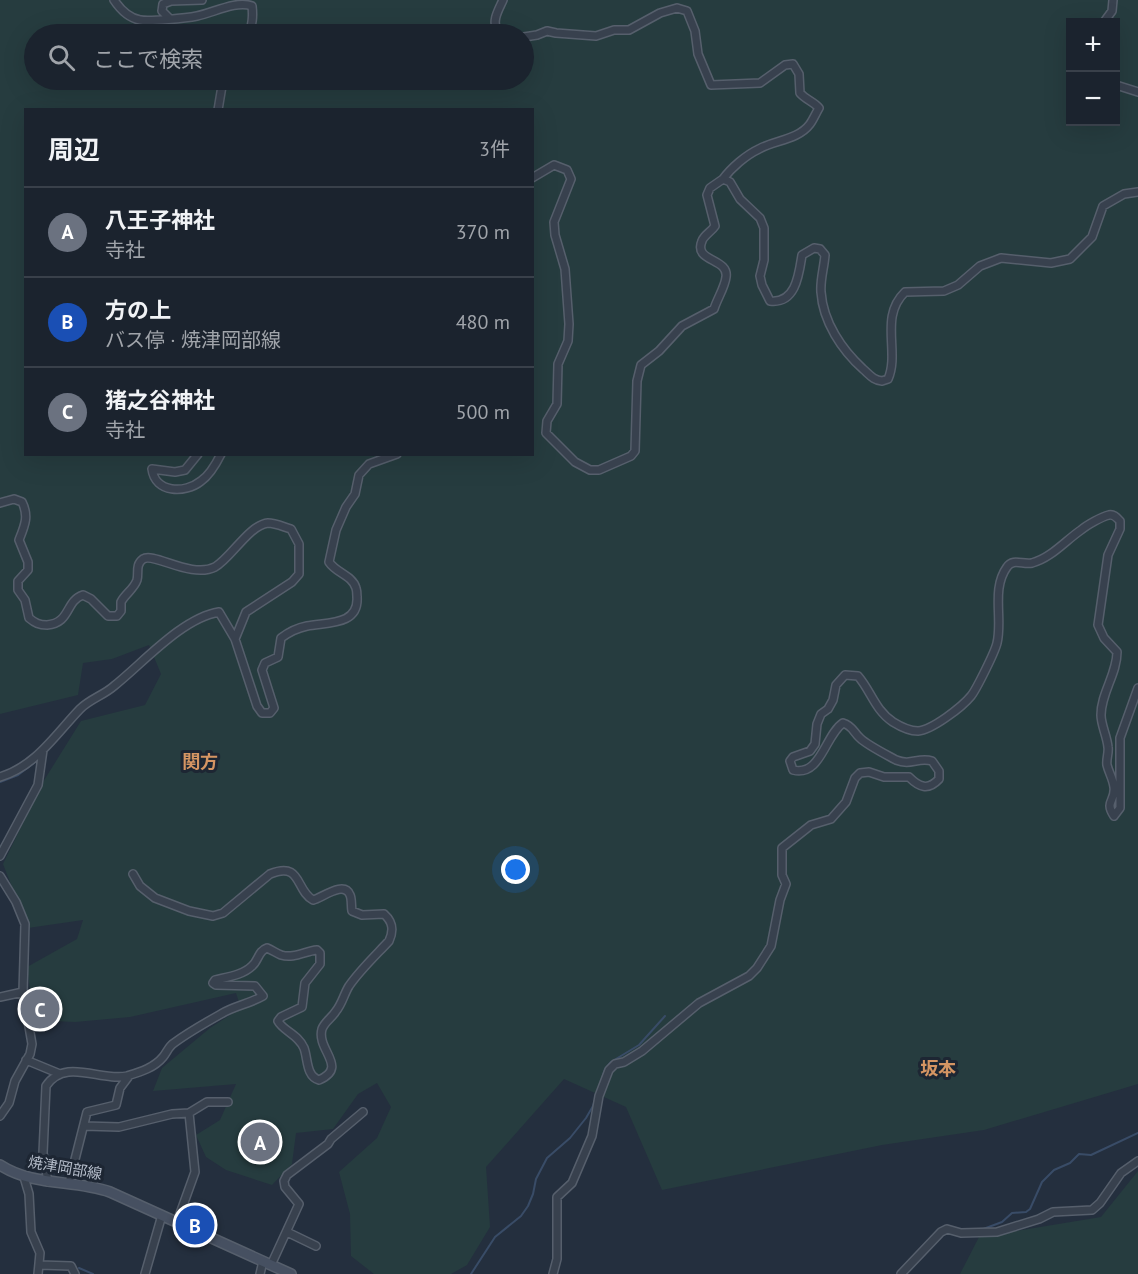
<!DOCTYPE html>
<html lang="ja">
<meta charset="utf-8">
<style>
body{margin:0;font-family:"PT Sans","Noto Sans JP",sans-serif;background:#242b36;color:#f1f3f6}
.controls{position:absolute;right:18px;top:18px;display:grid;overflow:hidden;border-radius:0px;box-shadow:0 6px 24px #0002}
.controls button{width:54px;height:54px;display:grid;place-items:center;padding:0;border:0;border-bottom:2px solid #39404a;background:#1b232e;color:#f1f3f6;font:30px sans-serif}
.you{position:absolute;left:516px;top:870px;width:21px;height:21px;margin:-15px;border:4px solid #fff;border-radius:50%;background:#1a73e8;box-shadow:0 0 0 9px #1a73e833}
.badge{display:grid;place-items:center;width:39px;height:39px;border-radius:50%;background:#8ab4f8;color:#fff;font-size:20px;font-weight:700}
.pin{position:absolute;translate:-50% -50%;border:3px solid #fff;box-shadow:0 2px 6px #0006}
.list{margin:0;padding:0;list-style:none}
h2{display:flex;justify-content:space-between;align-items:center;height:78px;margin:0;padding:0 24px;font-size:26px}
h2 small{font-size:20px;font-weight:400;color:#a0a4aa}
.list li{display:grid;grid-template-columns:39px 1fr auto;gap:18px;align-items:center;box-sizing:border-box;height:90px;padding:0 24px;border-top:2px solid #39404a}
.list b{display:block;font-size:22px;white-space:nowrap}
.list p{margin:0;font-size:20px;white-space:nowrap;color:#a0a4aa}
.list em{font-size:20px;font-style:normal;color:#a0a4aa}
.icon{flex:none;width:33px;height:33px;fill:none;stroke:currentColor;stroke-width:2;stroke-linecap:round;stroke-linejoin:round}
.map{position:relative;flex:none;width:1138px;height:1274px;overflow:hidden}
.search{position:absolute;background:#1b232e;box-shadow:0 6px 24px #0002;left:24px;top:24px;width:510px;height:66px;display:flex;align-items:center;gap:15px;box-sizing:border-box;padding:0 21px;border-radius:33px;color:#a0a4aa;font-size:22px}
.panel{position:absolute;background:#1b232e;box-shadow:0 6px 24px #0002;left:24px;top:108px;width:510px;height:348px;border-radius:0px}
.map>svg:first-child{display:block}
.green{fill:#263c3f;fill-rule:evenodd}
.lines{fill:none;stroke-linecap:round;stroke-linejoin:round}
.stream{stroke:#394c67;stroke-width:2}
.street-casing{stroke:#565f6c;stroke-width:10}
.secondary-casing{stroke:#565f6c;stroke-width:12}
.street{stroke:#38414e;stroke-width:7}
.secondary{stroke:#465061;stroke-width:9}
.labels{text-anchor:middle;stroke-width:6;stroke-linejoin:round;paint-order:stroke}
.street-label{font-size:15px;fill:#b4bcc9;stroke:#1d2633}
.quarter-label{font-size:18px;font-weight:bold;fill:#d59563;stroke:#1d2633}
</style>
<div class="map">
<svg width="1138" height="1274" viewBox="0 0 1138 1274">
<rect width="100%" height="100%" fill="#242f3e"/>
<path class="green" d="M0,0h1138v1084l-154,46 -102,15 -220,45 -36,-83 -62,-28 -78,88 4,60 -23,38 -16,9h-77l-23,-18 -1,-42 -11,-42 38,-34 14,-31 -14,-24 -19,11 -25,35 -37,4 -4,31 -20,21 -46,-15 -20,-13 -10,-22 24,-15 16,-36 -83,7 9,-23 48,-40 31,-20 -5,-15 -106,24 -55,5 -41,-2 -7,-53 50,-28 6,-19 -55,8 -25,-64 40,-82 38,-61 64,-16 16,-31 -12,-29 -37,14 -29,4 -5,32 -78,19zM1070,22h46v100h-46zM34,34h490v46h-490zM26,110h506v344h-506z
M1138,1171v103h-178l19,-37 122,-20z"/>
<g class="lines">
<path class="stream" d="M0,782l18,-7 16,-12
M978,1231l24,-9 10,-9 14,-1 4,-3 12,-27 12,-12 16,-7 9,-9 12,1 47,-22
M79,1268l14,6
M908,1271l33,-35
M471,1274l24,-37 26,-21 7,-10 5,-12 3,-15 11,-21 23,-20 16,-20 7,-12 12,-37 6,-7 28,-17 26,-29"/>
<g class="street-casing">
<path id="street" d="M114,0c6,9 15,18 26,20 9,2 47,-2 57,-4 16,-3 39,-16 55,-10 1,8 1,22 -5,28
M503,0c-5,11 -11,20 -6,31l13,3
M169,18l-7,-7 1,-7 8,-3 31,-1
M1104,22l8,-11 1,-11
M524,37l13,-2 10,-4 9,2 40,3 18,-6h15l31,-17 17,-5 10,3 8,20 3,23 13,31 49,-2 25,-18 8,-1 6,10 1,19c6,7 13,8 19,15 -3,5 -6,12 -9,16 -12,16 -35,16 -51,25 -13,6 -28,19 -36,30
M1116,85l22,7
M218,110l5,-30
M532,178l22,-13 13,5 4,9 -17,43 1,13 10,34 4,55 -1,17 -10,23 -1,40 -10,17 -1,12 29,29 15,8h9l32,-14 4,-5 2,-70 4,-16 18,-14 23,-25 32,-17c3,-10 11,-22 12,-32 3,-19 -33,-15 -24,-36 2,-6 9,-9 13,-15l-8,-31 3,-7 13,-9 7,3 10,17 20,19 4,10v32l-4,16 2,9 8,16c26,3 29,-27 32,-46l12,-7 6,1 5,6c-1,13 -5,25 -4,37 2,30 21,58 42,77 7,6 10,11 19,12l6,-2c12,-27 -9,-62 17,-87l39,-1 14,-6 22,-19 21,-8 50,5 19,-4 22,-22 11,-31 21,-12 14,-2
M198,454l-13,16 -10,2 -23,-3c3,24 33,25 49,12 9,-6 15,-17 20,-27
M0,503l14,-4 8,3c7,14 3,23 -3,38l9,22v8l-10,11v9l7,10 4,18c6,5 10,7 18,7 24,-2 18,-24 36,-30l8,4 17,17h9l4,-5v-9c4,-8 13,-13 16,-22 2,-7 -2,-15 6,-21 11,-7 48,20 72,8 16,-9 34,-42 53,-44 7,0 16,4 23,6l8,15v30l-7,8 -46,30 -11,27
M0,777c36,-11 55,-42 80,-68 10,-10 24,-14 34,-23 29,-23 68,-68 105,-74l16,27 22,67 5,7h8l4,-5 -12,-38 3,-7 13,-6 3,-19c8,-6 16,-10 26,-12 19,-4 52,0 50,-29 0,-3 0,-6 -1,-9 -4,-13 -20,-15 -27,-26l7,-32 10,-23 9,-13 4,-19 10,-11 28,-10
M0,856l38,-71 5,-35
M0,876l16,26 9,22 -2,68 9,52 -2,10 -15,27 -6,22 -9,13
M0,997l23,-5
M26,1060l34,14
M84,1126l35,1 53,-13 17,-1 18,-11h21
M24,1177l5,17 2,38 9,21 -2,21
M48,1182l-5,-29 3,-67c19,-29 55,-4 81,-10 13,-4 27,-8 36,-19 4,-5 6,-11 11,-14 15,-11 31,-20 47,-29 13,-8 28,-10 42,-18l-8,-10 -39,-1 -3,-2 2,-3c12,-3 28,-5 37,-14 7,-6 6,-15 15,-18 5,2 9,5 14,7 13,4 24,-4 36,-5l3,3v11l-15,19 -3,24 -21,10 -3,4c5,10 20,13 26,27 4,11 2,28 15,32 30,-13 -3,-30 3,-51 3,-8 10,-11 14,-18 6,-7 8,-17 13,-25 11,-16 27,-31 40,-45 5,-11 4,-19 -5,-27l-22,1 -10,-4c-1,-5 0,-12 -2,-16 -6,-15 -28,3 -37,5 -18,-10 -11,-39 -43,-26l-47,39 -10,3 -24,-5 -34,-13 -15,-12 -7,-12
M69,1183l18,-71 29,-7 4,-17 9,-12
M177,1222l18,-50 -6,-59
M287,1232l29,14
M40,1265l31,1 4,8
M271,1265l28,-61 -14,-17 -1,-6 3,-6 41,-31 3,-5 32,-27
M145,1274l17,-59
M260,1274l3,-13
M553,1274l4,-15v-62l15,-14 20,-47 7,-40 10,-26 6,-6 9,-2 18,-11 57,-48 50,-27 8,-8 14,-22 9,-46 6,-16 -4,-9v-27l29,-23 20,-6 15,-17 9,-24 5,-5 9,-1 15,5h25c10,10 19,14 30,2v-8l-7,-10c-14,-4 -21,5 -36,-1 -9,-5 -29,-15 -36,-22 -7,-6 -7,-12 -17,-15 -18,12 -22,54 -50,47l-3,-9 3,-4 17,-6 5,-7 2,-20 4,-10 7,-5 5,-9 3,-15 9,-10 13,1c13,15 17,34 35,46 8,5 16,9 25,9 14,-1 44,-24 53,-35 5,-6 24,-44 26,-53 6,-24 -6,-54 10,-76 6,-9 16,-2 25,-4 19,-5 33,-22 49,-33 6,-5 20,-13 28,-15 5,-1 8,3 11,6v8l-12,26 -10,70 6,13 13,14c0,22 -16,41 -16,63 0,10 6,21 7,32 1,6 -2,12 -1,18 2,8 6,14 7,22 2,14 -10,14 0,29l6,-8v-70l18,-50
M901,1274l40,-42 6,-3 14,4 36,-1 42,-13 14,-7 39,-2 8,-7 21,-30 17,-12"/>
</g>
<g class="secondary-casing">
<path id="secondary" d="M0,1165c34,22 73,14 110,27l181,82"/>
</g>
<use href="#street" class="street"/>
<use href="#secondary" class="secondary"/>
</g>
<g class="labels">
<g class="street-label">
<text transform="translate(65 1168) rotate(10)" y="5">焼津岡部線</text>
</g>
<g class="quarter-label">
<text x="200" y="768">関方</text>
<text x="938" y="1075">坂本</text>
</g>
</g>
</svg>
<div class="controls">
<button>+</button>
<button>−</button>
</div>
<div class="you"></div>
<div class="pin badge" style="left:260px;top:1142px;background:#6b7280">A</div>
<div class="pin badge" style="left:195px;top:1225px;background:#1a4fb4">B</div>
<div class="pin badge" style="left:40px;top:1009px;background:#6b7280">C</div>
<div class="search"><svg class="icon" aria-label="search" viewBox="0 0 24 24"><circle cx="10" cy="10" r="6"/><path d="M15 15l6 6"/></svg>ここで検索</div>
<section class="panel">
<h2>周辺<small>3件</small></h2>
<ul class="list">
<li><span class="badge" style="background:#6b7280">A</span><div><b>八王子神社</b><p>寺社</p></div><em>370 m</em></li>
<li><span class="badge" style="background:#1a4fb4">B</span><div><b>方の上</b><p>バス停 · 焼津岡部線</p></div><em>480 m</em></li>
<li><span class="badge" style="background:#6b7280">C</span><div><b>猪之谷神社</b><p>寺社</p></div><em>500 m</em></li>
</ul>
</section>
</div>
